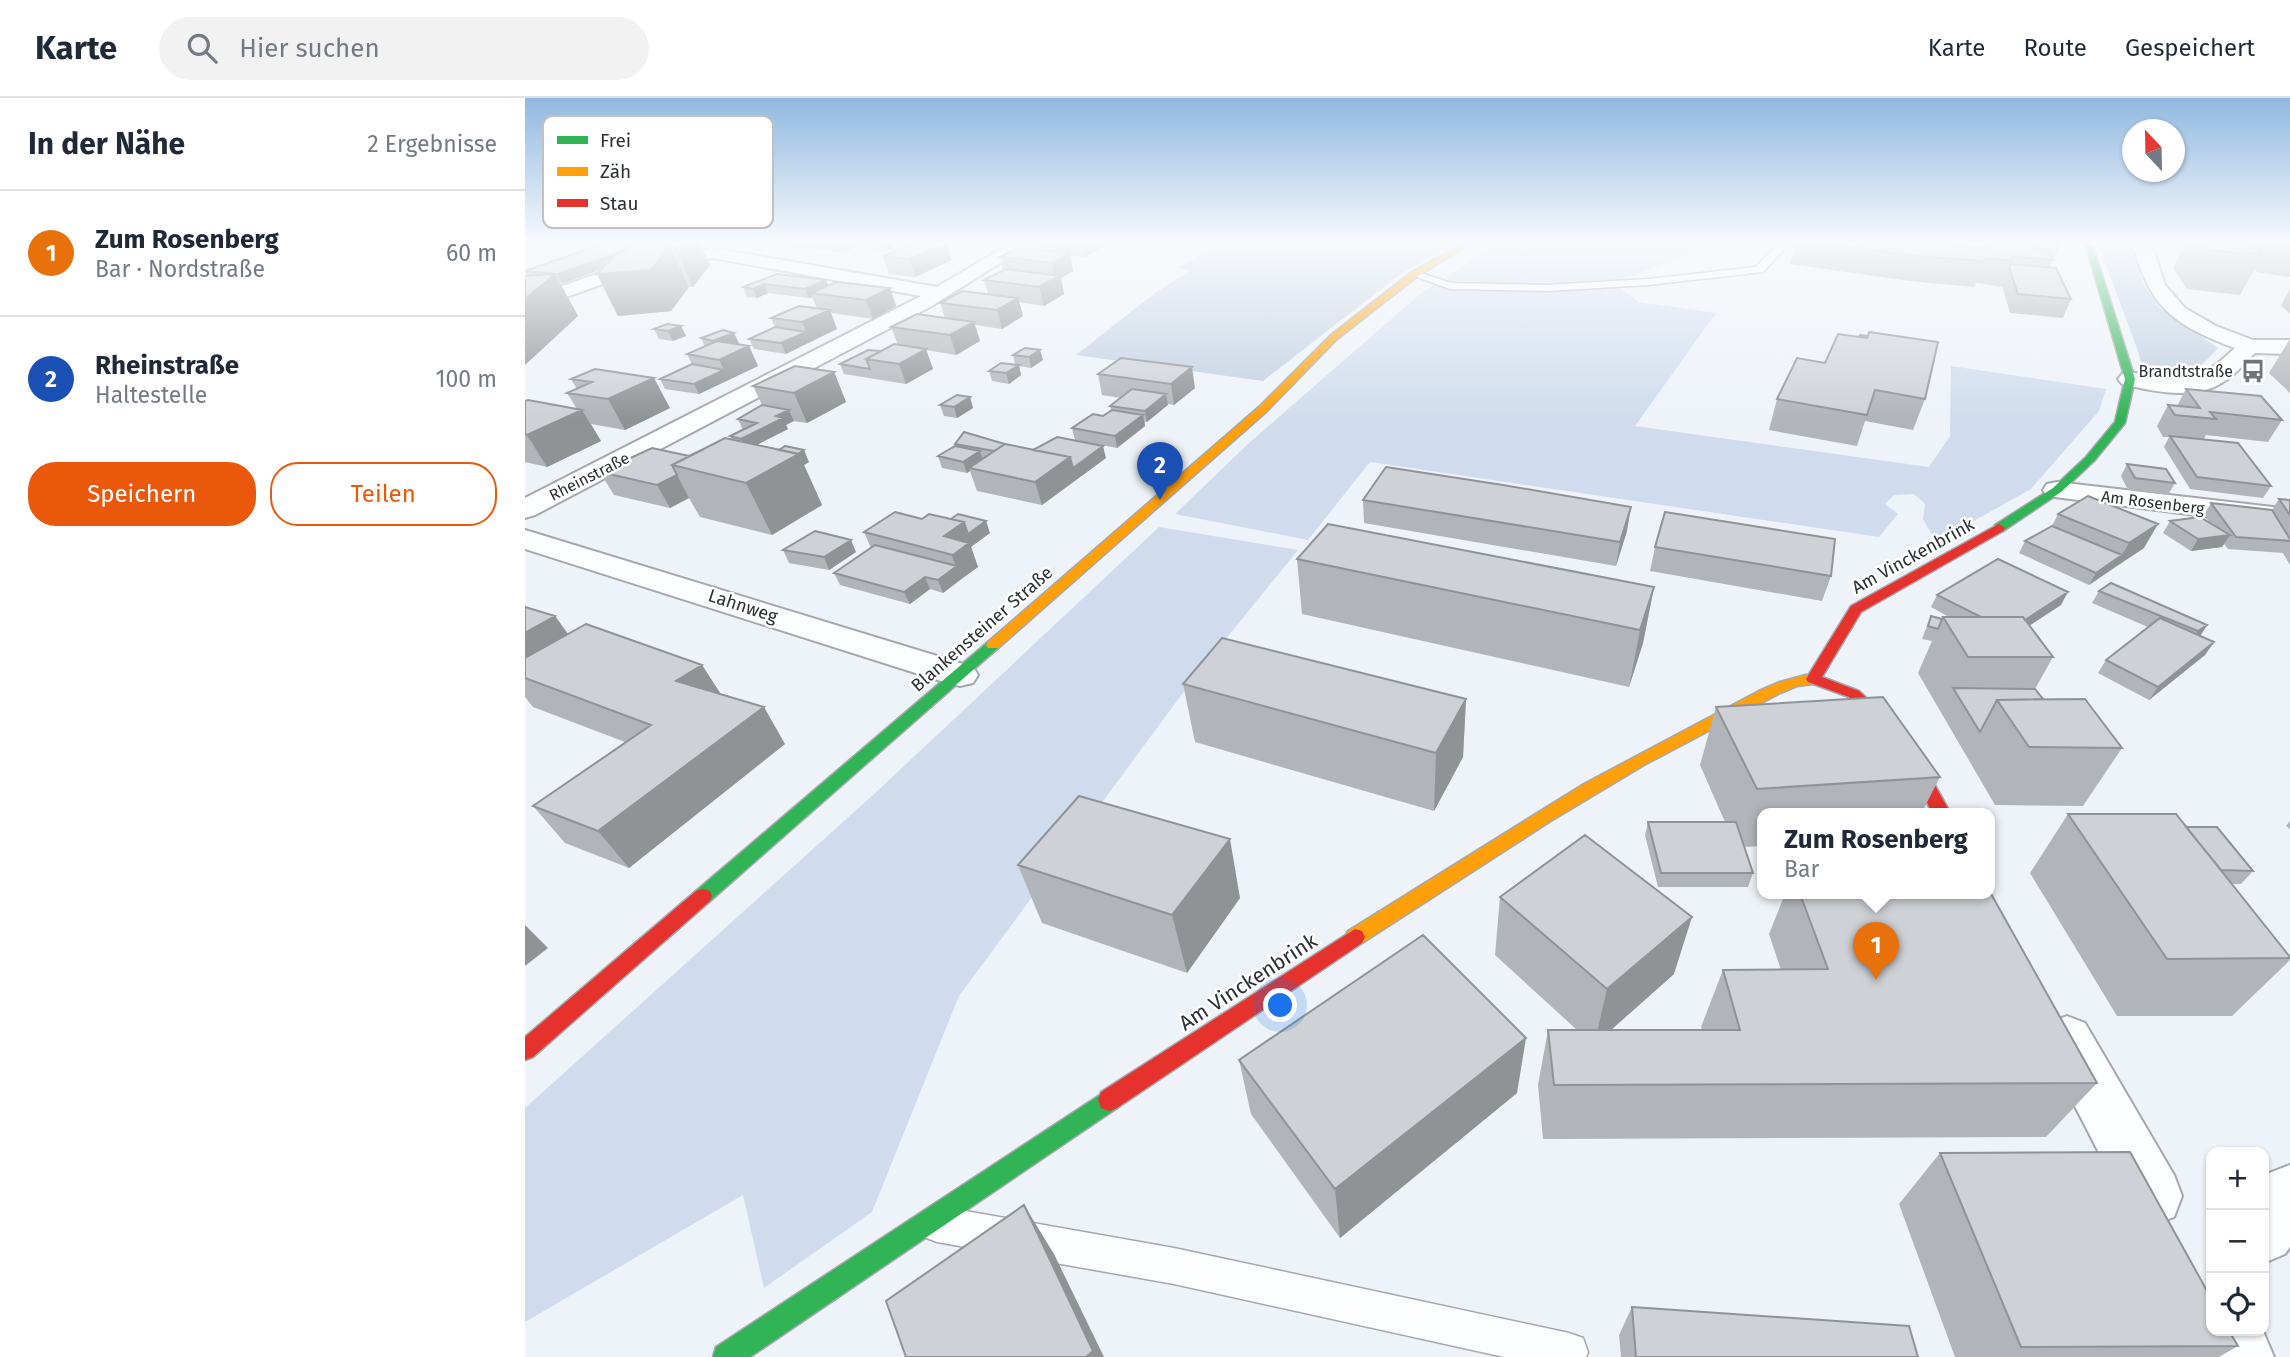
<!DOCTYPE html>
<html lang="de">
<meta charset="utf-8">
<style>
body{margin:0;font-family:"Fira Sans",sans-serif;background:#f2f2f3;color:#1f2937}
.controls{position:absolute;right:21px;bottom:21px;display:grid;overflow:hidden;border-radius:14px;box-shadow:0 2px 5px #0004}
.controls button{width:63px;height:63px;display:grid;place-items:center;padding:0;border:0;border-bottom:2px solid #e0e1e3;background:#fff;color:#1f2937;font:35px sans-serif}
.compass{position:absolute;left:1597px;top:21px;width:63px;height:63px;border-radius:50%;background:#fff;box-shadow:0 2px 5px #0004;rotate:338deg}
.you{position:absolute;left:756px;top:908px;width:24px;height:24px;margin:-18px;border:5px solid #fff;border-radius:50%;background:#1a73e8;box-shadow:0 0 0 10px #1a73e833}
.badge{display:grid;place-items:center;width:46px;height:46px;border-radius:50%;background:#ea580c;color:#fff;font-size:23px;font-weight:700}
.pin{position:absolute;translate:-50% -58px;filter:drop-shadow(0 2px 4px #0008)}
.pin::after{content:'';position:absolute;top:37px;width:24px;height:21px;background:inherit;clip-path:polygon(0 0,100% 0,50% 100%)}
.popup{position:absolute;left:1232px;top:710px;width:238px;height:91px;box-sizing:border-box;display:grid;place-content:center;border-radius:14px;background:#fff;filter:drop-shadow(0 2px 5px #0005);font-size:23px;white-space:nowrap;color:#747a83}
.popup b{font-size:26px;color:#1f2937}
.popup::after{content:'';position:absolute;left:50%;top:100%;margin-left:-14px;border:14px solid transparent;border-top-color:#fff}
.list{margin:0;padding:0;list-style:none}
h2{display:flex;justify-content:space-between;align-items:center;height:91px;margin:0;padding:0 28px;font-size:30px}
h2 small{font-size:23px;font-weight:400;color:#747a83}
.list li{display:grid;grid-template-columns:46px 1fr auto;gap:21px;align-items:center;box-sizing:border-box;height:126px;padding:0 28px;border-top:2px solid #e0e1e3}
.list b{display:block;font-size:26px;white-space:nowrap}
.list p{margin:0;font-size:23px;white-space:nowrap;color:#747a83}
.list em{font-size:23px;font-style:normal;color:#747a83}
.actions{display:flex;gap:14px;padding:21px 28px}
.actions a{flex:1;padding:16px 0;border:2px solid #ea580c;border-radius:28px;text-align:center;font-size:24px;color:#ea580c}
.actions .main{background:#ea580c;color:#fff}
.icon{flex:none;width:38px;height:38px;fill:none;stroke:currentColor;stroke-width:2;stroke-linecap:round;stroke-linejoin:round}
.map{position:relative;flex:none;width:1765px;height:1259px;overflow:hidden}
header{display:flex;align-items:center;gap:42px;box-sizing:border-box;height:98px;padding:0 35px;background:#fff;border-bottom:2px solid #e0e1e3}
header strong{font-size:33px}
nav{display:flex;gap:38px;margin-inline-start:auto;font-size:24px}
.search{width:490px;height:63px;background:#f2f2f3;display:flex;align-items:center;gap:18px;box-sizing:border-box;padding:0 24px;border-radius:38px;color:#747a83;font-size:26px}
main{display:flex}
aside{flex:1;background:#fff}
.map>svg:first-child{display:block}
.green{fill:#d0dced}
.forest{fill:#c2d0e2}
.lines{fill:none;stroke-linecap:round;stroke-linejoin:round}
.lane-casing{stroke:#a4a8ae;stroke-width:3}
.street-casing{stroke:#a4a8ae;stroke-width:4}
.fast-casing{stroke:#a4a8ae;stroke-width:3}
.slow-casing{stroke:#a4a8ae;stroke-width:3}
.jam-casing{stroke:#a4a8ae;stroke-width:3}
.lane{fill:#fcfdfe;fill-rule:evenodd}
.street{fill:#fcfdfe;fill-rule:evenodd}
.fast{fill:#30b455;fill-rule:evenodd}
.slow{fill:#ff9f0a;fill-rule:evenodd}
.jam{fill:#e5322d;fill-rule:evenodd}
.wall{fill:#b1b5b9}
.shaded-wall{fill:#909396}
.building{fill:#ced2d7;stroke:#909396;stroke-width:2}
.labels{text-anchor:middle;stroke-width:5;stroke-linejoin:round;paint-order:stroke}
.far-poi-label{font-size:16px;fill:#2b3035;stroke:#fff;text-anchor:end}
.far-street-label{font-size:16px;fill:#2b3035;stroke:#fff}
.street-label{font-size:18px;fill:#2b3035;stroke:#fff}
.near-street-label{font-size:21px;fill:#2b3035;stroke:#fff}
.key{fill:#fff;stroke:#bfc1c2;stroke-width:2}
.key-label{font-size:19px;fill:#2b3035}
</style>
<header>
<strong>Karte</strong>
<div class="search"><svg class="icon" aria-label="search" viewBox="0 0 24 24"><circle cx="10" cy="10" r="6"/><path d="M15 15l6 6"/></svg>Hier suchen</div>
<nav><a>Karte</a><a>Route</a><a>Gespeichert</a></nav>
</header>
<main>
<aside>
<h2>In der Nähe<small>2 Ergebnisse</small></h2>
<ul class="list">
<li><span class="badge" style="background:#e8710a">1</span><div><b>Zum Rosenberg</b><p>Bar · Nordstraße</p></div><em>60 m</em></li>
<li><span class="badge" style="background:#1a4fb4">2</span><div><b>Rheinstraße</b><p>Haltestelle</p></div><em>100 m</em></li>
</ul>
<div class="actions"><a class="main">Speichern</a><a>Teilen</a></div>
</aside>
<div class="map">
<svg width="1765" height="1259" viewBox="0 0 1765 1259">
<rect width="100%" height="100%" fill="#eef3f9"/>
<path class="green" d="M972,145h147l58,7 -89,32 25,20 78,11 -81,113 294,41 21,-31 1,-70 155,23 -7,22 -68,78 -95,53 -13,-23 2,-15 -11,-10 -20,1 -9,9 13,10 -19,23 -509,-75 -62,78 -133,-26 73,-70 172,-150z
M634,429l139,23 -107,132 -232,314 -87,216 -108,76 -21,-93 -218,127v-214l348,-313z"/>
<path class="forest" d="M697,145h231l-55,33 -135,105 -187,-26 79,-62 36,-23 -13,-2z
M1573,145h35l9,39 18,26 58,40c-26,29 -36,32 -75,26l-4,-20z"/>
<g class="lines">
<g class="lane-casing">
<path id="lane" d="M1254,145h11l-27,29 -115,13 -101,6 -97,-2 -41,-15 6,-3 36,12 96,2 101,-6 108,-12z
M412,1108l237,42 395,85 14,5 5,14 -2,5h-82l-330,-73 -237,-42 -13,-5 -5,-13 5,-13z"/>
</g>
<g class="street-casing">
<path id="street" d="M486,145h21l-102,64 -395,208 -10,3v-20l396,-202 -208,-38 -66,10 -122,44v-13l109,-38 79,-13 224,39z
M1608,145h18l14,42 20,23 31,18 37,14h37v14l-35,-1c-10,9 -19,22 -32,29 -28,19 -71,9 -101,2l-4,-5 4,-5c11,-3 22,0 33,2 41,6 51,-1 80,-28 -60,-22 -87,-41 -102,-105z
M1532,384l233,27v18l-243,-31 -4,-6 4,-6z
M0,432l448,137 5,8 -5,8 -13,3 -13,-3 -422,-134z
M1542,918l18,7 89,152 8,21 -8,21 -21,8 -21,-8 -91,-177 8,-17z
M1765,1067v82l-5,7 -21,9v-82l5,-8z
M1686,1207v26h52l11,26h-68l-11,-26 9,-23z"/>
</g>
<g class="fast-casing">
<path id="fast" d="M1560,145h7l43,136 -10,44 -31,38 -33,31 -58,39h-8v-6l58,-37 33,-31 29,-35 10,-43z
M468,543l5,1 2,3 -2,3 -288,253 -7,2 -7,-2 -2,-5 2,-5 292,-249z
M584,991l8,3 3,8 -3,8 -367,249h-37l3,-10z"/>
</g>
<g class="slow-casing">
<path id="slow" d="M938,145h9l-54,33 -81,63 -70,72 -269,237h-10l-2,-3 2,-3 271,-235 72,-72 81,-63z
M1281,577h10l7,5 -2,3 -24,3 -17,7 -136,72 -95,57 -187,121 -7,2 -7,-2 -3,-6 3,-6 236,-147 175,-93 21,-9z"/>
</g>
<g class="jam-casing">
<path id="jam" d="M1474,426l6,4 -2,3 -142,81 -39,65 37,14 48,44 44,79h-18l-38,-72 -46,-45 -41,-15 -2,-3 45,-73z
M178,791l7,2 2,5 -2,5 -177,156 -8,3v-23l171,-146z
M830,831l7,2 3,6 -3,6 -245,165 -8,3 -8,-3 -3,-8 3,-8z"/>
</g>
<use href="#lane" class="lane"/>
<use href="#street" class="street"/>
<use href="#fast" class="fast"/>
<use href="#slow" class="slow"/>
<use href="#jam" class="jam"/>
</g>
<path class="wall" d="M174,145l11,22 -17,22h-4l-18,24 -53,5 -21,-42 5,-5 -42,14 18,33 -53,49v-90l2,1 -2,-6z
M222,145h117l-21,9z
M348,145h18l2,5 -8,3 -10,-1z
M510,145h70v2l-19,12 -16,-1 3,15 -12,7 3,16 -20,12 -25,-4 4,14 -21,13 -27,-4 5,16 -24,14 -30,-5 7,19 -27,15 -62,-10 -4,-10 41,-13 17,-6 -7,-18 54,-9 -5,-15 48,-9 -4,-14 19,-9 -3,-14 36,-7z
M1270,145h197l65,8 -7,16 21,32 -8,19 -53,-5 -8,-28v2l-26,-4 -1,4 -66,-6 -119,-17z
M1660,145h66l2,2 1,-2h36v34l-34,-5 -1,-4 -15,27 -53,-6 -14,-21z
M358,158l69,4 -37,17 -26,-3z
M252,176l49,6 2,5 62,3 6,18 -23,13 -42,-6 6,16 -51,25 -32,-5 -5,-10 26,-12 -4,-9 46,-10 -5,-11 -3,1 -41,-5 -11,5 -10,-1 -4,-10z
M1765,191v25l-9,-9z
M156,228l5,10 -13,5 -14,-2 -5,-10z
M176,240l38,5 -4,1 14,2 9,20 -59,28 -34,-5 -5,-10 32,-15 -5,-10 18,-7z
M1765,241v54l-21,-20z
M488,257l30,5 -12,8 -12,-2 2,9 -12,9 -17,-3 -3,-10 26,-6z
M1272,260l128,41 -12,31 -48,-9 -8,25 -88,-16 8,-31z
M70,271l75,39 -45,22 -34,-6 10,17 -54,26 -22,-5v-61l52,8 -10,-16 10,-4 -6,-10z
M309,274l12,30 -39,21 -14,-2 -7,4 2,4 -32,16 53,17 -5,3 18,40 -50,30 -72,-18 -11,-19 -19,10 -56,-13 -14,-23 89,-16 15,-7 28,-9 -2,-4 13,-6 -5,-11 24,-14 -9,-19z
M573,276l97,14 -21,17 -6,-1 -21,18h-2v4l-28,22 -42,-8 -3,-12 31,-12 8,-6 -1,-4 11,-8 -19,-3z
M1661,291l96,31 -14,22 -62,-7 -2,4 67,47 -8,12 -73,-9 -26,-42 5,-10h-6l-6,-11 11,-21 9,1z
M445,299l3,11 -16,10 -13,-2 -4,-11z
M430,346h50l28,6 73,8 -64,47 -65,-14 -7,-20 -3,2 -25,-5 -4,-12 17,-10z
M1602,366l48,19 -7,12 -40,-5 -7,-14z
M1754,401l11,1v65l-7,-12 -55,-4 -4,-5 -2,3 -31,4 -28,-18 7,-12 39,1 -5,-7 7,-12 61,7z
M838,402l264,31 -11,35 -252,-43z
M1533,416l86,34 -55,37 -70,-32 6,-12 27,-15z
M397,421l68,14 -19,14 7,20 -35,26 -13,-4 -20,15 -70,-19 -6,-12 37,-25 -7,-16z
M1130,449l176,29 -9,25 -172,-30z
M258,452l73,2 -27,18 -40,-7z
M772,461l357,28 -11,56 -14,44 -327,-73z
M1574,493l108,34 -7,11 14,6 -9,13 -56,45 -51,-27 8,-13 42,-33 -56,-24z
M1412,497l124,10 -32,21 24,31 -18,32 8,10 79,49 -39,58 -88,-1 -77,-132 14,-32 -10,-2 9,-23 11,3 1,-2h6l-18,-10z
M0,509l30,9 13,18 134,31 19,29 64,50 -156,124 -64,-25 -32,-37 92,-64 -92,-35 -8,-10z
M658,586l283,15 -3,58 -29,54 -239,-69z
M1191,609l224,70 -19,37h-159v32l-18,1 9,26 -5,14h-90l-13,-52 3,-13h77l-25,-57z
M1543,716l118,13 67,44 -12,13h-9l58,76 -58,56h-115l-87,-143z
M1765,723v8l-4,-3z
M493,767l222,33 -53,75 -145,-50z
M1260,796h205l107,189 -51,54 -503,2 -5,-54 10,-55h29l-82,-75 5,-58 174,77 -63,56h91l-1,-3 22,-57h58l-12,-36z
M714,962l278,33 -177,145 -89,-124z
M1415,1055l298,193 -19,11h-264l-56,-153z
M1107,1209l286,50h-297l-2,-22z"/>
<path class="shaded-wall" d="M120,145l22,2 -105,39 -5,-10z
M154,145h20l11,22 -17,22 -18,-40z
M317,145h22l-21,9 -3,-8z
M358,145h8l2,5 -8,3z
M422,145l5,17 -37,17 -5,-18z
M558,145h22v2l-19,12z
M145,149l19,40 -18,24 -53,5 -21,-42z
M545,155l3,18 -12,7 3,16 -20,12 -5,-19 16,-9 -3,-15z
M30,176l23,42 -53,49v-66z
M301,182l4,9 -19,4 1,4 -3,1 -4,-9z
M240,186l3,9 -11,5 -4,-9z
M365,190l6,18 -23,13 -7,-19z
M493,200l5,18 -21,13 -5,-19z
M305,212l7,19 -27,13 -8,-20z
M449,224l6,19 -24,14 -6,-20z
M156,228l5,10 -13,5 -5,-10z
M281,234l4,10 -24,12 -5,-11z
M209,235l5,10 -21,8 -5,-10z
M224,248l9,20 -59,28 -5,-10 30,-14 -5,-10z
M401,251l7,20 -27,15 -7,-20z
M515,252l3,10 -12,8 -2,-11z
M494,267l2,10 -12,9 -3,-11z
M667,269l3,21 -21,17 -3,-21z
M309,274l12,30 -39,21 -13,-30z
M129,280l16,30 -45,22 -17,-31z
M641,296l2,11 -21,17 -2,-11z
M445,299l3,11 -16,10 -3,-11z
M57,312l19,31 -54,26 -20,-32z
M264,312l5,11 -8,4 2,4 -41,21 -6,-11 35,-23z
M618,317l2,11 -28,22 -2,-12z
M578,348l3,12 -30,22 -3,-12z
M279,352l5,12 -5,3 18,40 -50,30 -26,-52z
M455,353l4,11 -15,6 1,3 -3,2 -4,-11z
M545,359l6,23 -34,25 -7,-23z
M152,377l12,23 -19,10 -13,-23z
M1106,409l-4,24 -11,35 4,-24z
M461,423l4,12 -18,13 -4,-12z
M439,424l8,24 -1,1 7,20 -17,12 -17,-43z
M1633,426l-14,24 -29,19 14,-24z
M1705,437l-8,12 -31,4 7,-12z
M326,442l5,12 -27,18 -5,-13z
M1597,457l-7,12 -26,18 7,-12z
M432,468l4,13 -18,14 -5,-13z
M400,479l5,12 -20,15 -6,-12z
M1129,489l-11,56 -14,44 11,-57z
M1543,494l-7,13 -60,39 7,-13z
M30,518l26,36 -56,26v-59z
M1682,527l-8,13 -10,6 9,-13z
M1689,544l-9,13 -56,45 9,-13z
M177,567l23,36 -49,-20z
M941,601l-3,58 -29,54 2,-58z
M239,609l21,37 -156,124 -31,-37z
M705,741l10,59 -53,75 -15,-58z
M1167,819l-18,57 -80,71 13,-56z
M0,827l23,23 -23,18z
M1001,940l-9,55 -177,145 -5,-49z
M499,1107l30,49 50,103h-18z"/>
<path class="building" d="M80,145h28l-7,7 -69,24 -32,-3z
M108,145h46l-4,4h-5l-19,23 -54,4 21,-22 6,-1z
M390,145h32l-37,16 -27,-3z
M1295,145h111l55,6 2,-5 4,1v-2h41l1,7 15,3 4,7 -42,-4 1,5 -27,-3 -1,3 -66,-5z
M1508,145h25l-1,8 -23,-3z
M1677,145h49l11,12 -55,-5z
M493,150l52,5 -18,10 -52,-6z
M1486,166l45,4 15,31 -53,-5 -9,-27z
M481,171l54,7 -21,11 -55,-7z
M30,176l-30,25v-23z
M252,176l49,6 -21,9 -40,-5 -12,5 -10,-2z
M312,184l53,6 -24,12 -55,-7z
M437,193l56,7 -21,12 -57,-7z
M274,208l31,4 -28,12 -31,-4z
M392,216l57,8 -24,13 -59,-8z
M142,226l14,2 -13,5 -14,-2z
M250,229l31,5 -25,11 -32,-4z
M198,232l11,3 -21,8 -12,-3z
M1344,234l69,10 -13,57 -50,-9 -8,25 -90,-16 20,-41 28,5 13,-29 29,4z
M1335,237l8,1 -1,2 -8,-1z
M192,243l32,5 -30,14 -32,-6z
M369,246l32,5 -27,15 -33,-5z
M500,250l15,2 -11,7 -16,-2z
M343,252l13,1 -15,8 4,10 -30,-5z
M596,260l71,9 -21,17 -73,-10z
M476,265l18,2 -13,8 -17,-2z
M167,266l32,6 -30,14 -34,-5z
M270,268l39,6 -40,21 -41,-7z
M70,271l59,9 -46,21 -41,-6 25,-11 -21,-3z
M607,291l34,5 -21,17 -35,-5z
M1661,291l75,7 21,24 -72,-8 6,7 -41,-4 -7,-10 32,3z
M432,297l13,2 -16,10 -14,-2z
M3,302l54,10 -55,25 -2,-1v-33z
M237,307l27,5 -13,6 7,2 -42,21 -11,-3 27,-13 -19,-4z
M587,312l31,5 -28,21 -43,-8 21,-14 10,2z
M439,334l41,12 -11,7 -39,-7z
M1645,338l68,7 33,43 -74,-9z
M532,339l46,9 -30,22 -3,-11 -37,-7z
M200,340l74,16 -53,29 -74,-18z
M480,346l65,13 -35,25 -66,-14z
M260,348l19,4 -6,4 -19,-4z
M430,348l25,5 -17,11 -25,-6z
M127,350l37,8 15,-7 -32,16 5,10 -20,10 -57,-13z
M1602,366l39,5 9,14 -40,-5z
M861,369l117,18 128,22 -11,35 -257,-42z
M1563,398l70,28 -29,19 -71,-29z
M1754,401l11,1v15z
M1686,405l61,7 18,29v2l-54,-4z
M370,414l27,7 7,-5 35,8 -20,14 25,7 -16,12 -89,-23z
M1140,414l170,27 -4,37 -176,-29z
M433,416l28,7 -18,13 -4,-12 -13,-3z
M1675,419l30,18 -32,4 -28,-18z
M803,426l326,63 -14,43 -343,-71z
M1527,428l70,29 -26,18 -71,-32z
M290,433l36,9 -27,17 -41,-7z
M350,447l82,21 -19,14 -13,-3 -21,15 -70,-19z
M1473,461l70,33 -43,28 -2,-3h-42l-44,-22z
M1586,485l96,42 -9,6 -99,-40z
M0,509l30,9 -30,17z
M1406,518l11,3 -4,10 -10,-3z
M1418,519h80l30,40h-85z
M1635,520l54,24 -56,45 -52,-27z
M61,526l116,41 -26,16 88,26 -166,124 -65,-25 118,-81 -126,-47v-20z
M697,540l244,61 -30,54 -253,-69z
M1428,590l82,1 8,10 -46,1 -17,32z
M1358,599l57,80 -183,12 -41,-82z
M1560,601l37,49 -93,-1 -32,-47z
M554,698l151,43 -58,76 -154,-50z
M1543,716h108l114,143v1l-123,1z
M1123,724h88l17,51h-92z
M1661,729h31l36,44 -32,-1z
M1060,737l107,82 -85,72 -107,-92z
M1465,794l107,191 -543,2 -6,-55h192l-17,-60 105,-1 -28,-75h190z
M898,837l103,103 -191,151 -96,-129z
M1605,1054l81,146v33h18l9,15 -217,1 -81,-194z
M499,1107l69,146 -7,6h-180l-20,-56z
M1107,1209l277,19 9,31h-282z"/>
<linearGradient id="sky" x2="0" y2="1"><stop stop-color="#91b8e0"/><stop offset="0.45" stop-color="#f7fafc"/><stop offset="1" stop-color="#f7fafc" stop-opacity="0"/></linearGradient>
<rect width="1765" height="321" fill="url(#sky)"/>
<defs>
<g id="bus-bare" transform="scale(1.89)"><path d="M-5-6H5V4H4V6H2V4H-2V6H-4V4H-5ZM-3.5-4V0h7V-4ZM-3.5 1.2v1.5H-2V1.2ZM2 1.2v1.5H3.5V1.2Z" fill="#6f747a" stroke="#fff" stroke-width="2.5" paint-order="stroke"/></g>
</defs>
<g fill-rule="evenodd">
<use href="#bus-bare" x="1728" y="273"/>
</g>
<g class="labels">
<g class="far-poi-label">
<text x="1708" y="279">Brandtstraße</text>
</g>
<g class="far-street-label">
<text transform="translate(64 378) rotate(-27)" y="6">Rheinstraße</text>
<text transform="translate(1628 404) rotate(7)" y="6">Am Rosenberg</text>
</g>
<g class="street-label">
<text transform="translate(1388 458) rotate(-29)" y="6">Am Vinckenbrink</text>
<text transform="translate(218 508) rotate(18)" y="6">Lahnweg</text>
<text transform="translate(457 531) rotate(-41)" y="6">Blankensteiner Straße</text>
</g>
<g class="near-street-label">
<text transform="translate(723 884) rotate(-33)" y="7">Am Vinckenbrink</text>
</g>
</g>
<rect x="18" y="18" width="230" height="112" rx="10" class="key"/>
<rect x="32" y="38" width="31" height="8" fill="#30b455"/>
<rect x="32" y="69" width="31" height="9" fill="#ff9f0a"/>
<rect x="32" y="101" width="31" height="8" fill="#e5322d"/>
<g class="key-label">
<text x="75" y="49">Frei</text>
<text x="75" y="80">Zäh</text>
<text x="75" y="112">Stau</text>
</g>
</svg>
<div class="controls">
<button>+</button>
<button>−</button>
<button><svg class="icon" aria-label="locate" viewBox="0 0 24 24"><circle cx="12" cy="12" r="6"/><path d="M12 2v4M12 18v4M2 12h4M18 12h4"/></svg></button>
</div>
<svg class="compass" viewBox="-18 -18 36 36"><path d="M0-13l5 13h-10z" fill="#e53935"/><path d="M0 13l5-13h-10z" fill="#747a83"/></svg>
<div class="you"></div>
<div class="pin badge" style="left:1351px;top:882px;background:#e8710a">1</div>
<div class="popup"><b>Zum Rosenberg</b>Bar</div>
<div class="pin badge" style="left:635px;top:402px;background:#1a4fb4">2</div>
</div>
</main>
